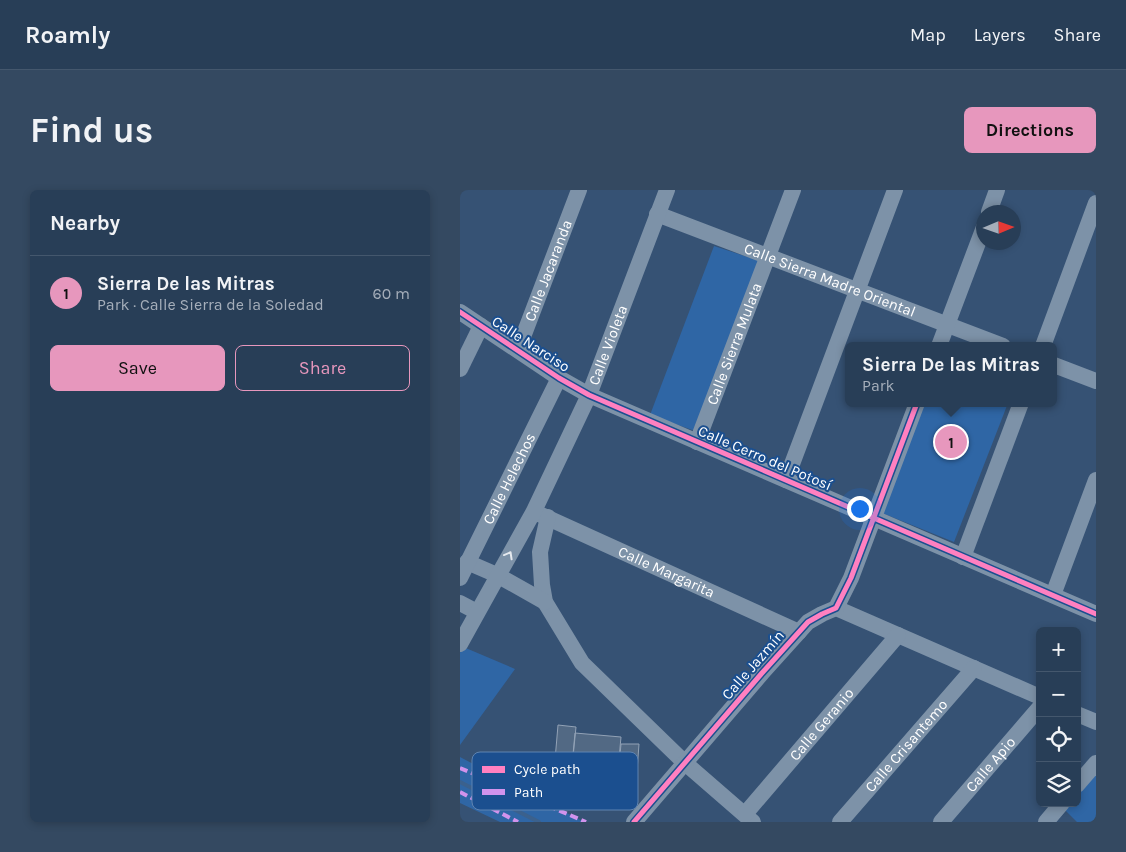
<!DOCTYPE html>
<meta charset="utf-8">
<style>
body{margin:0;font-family:Karla,sans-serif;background:#344961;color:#f1f3f6}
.controls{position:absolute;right:15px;bottom:15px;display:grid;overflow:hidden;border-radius:8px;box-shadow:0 2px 8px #0003}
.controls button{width:45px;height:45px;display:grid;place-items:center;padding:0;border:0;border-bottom:1px solid #44576d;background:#283e57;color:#f1f3f6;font:25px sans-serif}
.compass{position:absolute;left:516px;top:15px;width:45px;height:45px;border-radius:50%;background:#283e57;box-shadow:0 2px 8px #0003;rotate:88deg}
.you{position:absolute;left:399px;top:318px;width:18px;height:18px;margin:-12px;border:4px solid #fff;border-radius:50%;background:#1a73e8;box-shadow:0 0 0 8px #1a73e833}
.badge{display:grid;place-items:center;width:32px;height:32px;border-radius:50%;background:#e797bd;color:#111;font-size:16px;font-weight:700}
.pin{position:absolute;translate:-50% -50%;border:2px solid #fff;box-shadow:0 1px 5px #0006}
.popup{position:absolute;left:385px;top:152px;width:212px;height:65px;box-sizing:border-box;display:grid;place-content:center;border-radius:8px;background:#283e57;filter:drop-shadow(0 1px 4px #0005);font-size:16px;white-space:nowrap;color:#a5aeba}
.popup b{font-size:19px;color:#f1f3f6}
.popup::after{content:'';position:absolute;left:50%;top:100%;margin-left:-10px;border:10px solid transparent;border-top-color:#283e57}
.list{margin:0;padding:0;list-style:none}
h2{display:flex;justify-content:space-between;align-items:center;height:65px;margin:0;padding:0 20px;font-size:21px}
h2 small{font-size:16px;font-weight:400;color:#a5aeba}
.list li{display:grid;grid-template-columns:32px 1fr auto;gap:15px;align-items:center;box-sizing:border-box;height:75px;padding:0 20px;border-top:1px solid #44576d}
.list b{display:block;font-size:19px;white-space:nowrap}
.list p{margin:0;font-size:16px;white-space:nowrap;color:#a5aeba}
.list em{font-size:16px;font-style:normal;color:#a5aeba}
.actions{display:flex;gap:10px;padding:15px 20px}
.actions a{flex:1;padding:11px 0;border:1px solid #e797bd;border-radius:8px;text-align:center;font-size:18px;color:#e797bd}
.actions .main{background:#e797bd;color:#111}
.icon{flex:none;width:28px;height:28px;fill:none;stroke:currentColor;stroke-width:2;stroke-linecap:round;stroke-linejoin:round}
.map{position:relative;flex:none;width:636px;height:632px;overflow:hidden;border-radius:8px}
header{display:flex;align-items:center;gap:30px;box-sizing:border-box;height:70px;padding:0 25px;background:#283e57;border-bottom:1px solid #44576d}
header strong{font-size:24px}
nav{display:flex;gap:28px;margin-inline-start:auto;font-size:18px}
.intro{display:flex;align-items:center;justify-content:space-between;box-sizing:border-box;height:120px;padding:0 30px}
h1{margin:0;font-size:35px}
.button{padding:12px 22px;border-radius:8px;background:#e797bd;color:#111;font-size:18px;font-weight:700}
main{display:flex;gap:30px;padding:0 30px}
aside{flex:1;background:#283e57;border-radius:8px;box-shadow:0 2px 8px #0003}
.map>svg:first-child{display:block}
.green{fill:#2f66a5}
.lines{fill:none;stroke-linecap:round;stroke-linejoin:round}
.stream{stroke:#3b618d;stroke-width:4}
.building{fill:#526984;stroke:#92a2b6}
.minor{stroke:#7d92a8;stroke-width:16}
.quiet{stroke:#d193ec;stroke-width:4;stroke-dasharray:8 4;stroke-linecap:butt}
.cycleway-casing{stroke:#1b4f8f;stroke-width:8}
.cycleway{stroke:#ff80c0;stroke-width:5}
.oneway{stroke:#e5e9ee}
.labels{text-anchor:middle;stroke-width:4;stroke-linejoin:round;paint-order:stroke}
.street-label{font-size:15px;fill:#fff;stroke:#1b4f8f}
.key{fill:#1b4f8f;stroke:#5f84b1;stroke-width:1}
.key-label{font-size:14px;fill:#fff}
</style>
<header>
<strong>Roamly</strong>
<nav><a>Map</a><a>Layers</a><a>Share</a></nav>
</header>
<div class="intro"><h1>Find us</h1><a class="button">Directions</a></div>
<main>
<aside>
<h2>Nearby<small></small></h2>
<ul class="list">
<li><span class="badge">1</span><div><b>Sierra De las Mitras</b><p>Park · Calle Sierra de la Soledad</p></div><em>60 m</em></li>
</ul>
<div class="actions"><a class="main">Save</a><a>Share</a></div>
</aside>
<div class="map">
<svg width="636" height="632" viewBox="0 0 636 632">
<rect width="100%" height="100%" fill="#365274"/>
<path class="green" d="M254,56l46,15 -65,170 -45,-16z
M465,213h83l-54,139 -72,-29z
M1,456l54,23 -55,76v-98z
M0,568v-1l124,65h-84l-40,-19z
M636,581v51h-19l-12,-12 5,-7h7v-9z"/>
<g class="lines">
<path class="stream" d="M0,592l79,40"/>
</g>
<path class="building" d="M98,535l18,2 -7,70 -17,-2z
M115,543l46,4 -6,64 -46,-4z
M161,554h18l-4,55 -19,-1z"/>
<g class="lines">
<g class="minor">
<path d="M529,22l8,-22"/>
<path id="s1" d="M197,24l346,132"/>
<path d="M0,122l99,66 30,17 507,219"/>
<path d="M479,156l45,-119"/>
<path d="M583,156l53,-143"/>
<path id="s2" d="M58,160l61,-160"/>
<path d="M594,175l42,16"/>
<path d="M0,179l21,-43"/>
<path id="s3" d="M237,252l96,-252"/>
<path d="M326,290l109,-290"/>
<path id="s4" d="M79,324l260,118"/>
<path d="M88,327l-8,35 2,33 3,17 37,61 103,100 68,59"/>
<path d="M503,367l58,-154"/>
<path d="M7,372l30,13 48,27"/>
<path id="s5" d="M0,388l99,-200"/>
<path d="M593,405l43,-115"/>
<path d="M0,413l17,9"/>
<path d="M376,418l204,89"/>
<path id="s6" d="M0,454l74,-133 55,-116 78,-205"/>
<path d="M617,524l19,8"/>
<path d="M617,595l19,-22"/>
<path id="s7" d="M285,624l153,-179"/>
<path d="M174,632l128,-149 46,-51 14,-8 14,-6 15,-30 66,-175"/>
<path id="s8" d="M380,632l134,-154"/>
<path id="s9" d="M481,632l99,-115"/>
<path d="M586,632l16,-19"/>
</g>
<path class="quiet" d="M0,578l126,54
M0,602l58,30"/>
<g class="cycleway-casing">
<path id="cycleway" d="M0,122l99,66 30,17 507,219
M174,632l128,-149 46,-51 14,-8 14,-6 15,-30 66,-175"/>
</g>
<use href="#cycleway" class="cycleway"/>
</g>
<defs><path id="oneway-chevron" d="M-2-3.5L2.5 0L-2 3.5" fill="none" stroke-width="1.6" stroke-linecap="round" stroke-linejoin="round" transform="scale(1.25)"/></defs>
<use class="oneway" href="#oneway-chevron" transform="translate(49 365) rotate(-61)"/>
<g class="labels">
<g class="street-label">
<text dy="5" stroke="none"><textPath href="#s2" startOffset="85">Calle Jacaranda</textPath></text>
<text dy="5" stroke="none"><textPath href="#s1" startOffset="185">Calle Sierra Madre Oriental</textPath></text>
<text transform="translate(71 154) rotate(33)" y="5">Calle Narciso</text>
<text dy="5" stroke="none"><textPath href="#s3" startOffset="105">Calle Sierra Mulata</textPath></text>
<text dy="5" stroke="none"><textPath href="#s6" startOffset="334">Calle Violeta</textPath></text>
<text transform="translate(305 268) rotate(23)" y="5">Calle Cerro del Potosí</text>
<text dy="5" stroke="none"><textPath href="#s5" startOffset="111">Calle Helechos</textPath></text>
<text dy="5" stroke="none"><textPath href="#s4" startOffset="140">Calle Margarita</textPath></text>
<text transform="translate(293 475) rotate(-49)" y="5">Calle Jazmín</text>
<text dy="5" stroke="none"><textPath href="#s7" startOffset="118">Calle Geranio</textPath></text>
<text dy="5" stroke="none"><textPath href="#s8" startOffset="101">Calle Crisantemo</textPath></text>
<text dy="5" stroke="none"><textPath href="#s9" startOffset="76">Calle Apio</textPath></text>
</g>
</g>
<rect x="12" y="562" width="166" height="58" rx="8" class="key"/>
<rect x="22" y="576" width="23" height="7" fill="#ff80c0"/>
<rect x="22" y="599" width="23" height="6" fill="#d193ec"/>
<g class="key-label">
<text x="54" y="584">Cycle path</text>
<text x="54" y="607">Path</text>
</g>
</svg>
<div class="controls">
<button>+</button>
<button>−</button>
<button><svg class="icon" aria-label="locate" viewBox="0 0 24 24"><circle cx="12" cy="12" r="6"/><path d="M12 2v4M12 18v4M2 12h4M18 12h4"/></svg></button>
<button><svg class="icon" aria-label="layers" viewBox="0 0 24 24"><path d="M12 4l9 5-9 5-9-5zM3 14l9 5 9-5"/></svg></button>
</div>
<svg class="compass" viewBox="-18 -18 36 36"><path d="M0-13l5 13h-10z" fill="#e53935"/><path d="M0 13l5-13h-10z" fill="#a5aeba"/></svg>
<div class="you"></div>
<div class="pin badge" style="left:491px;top:252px">1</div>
<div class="popup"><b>Sierra De las Mitras</b>Park</div>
</div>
</main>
